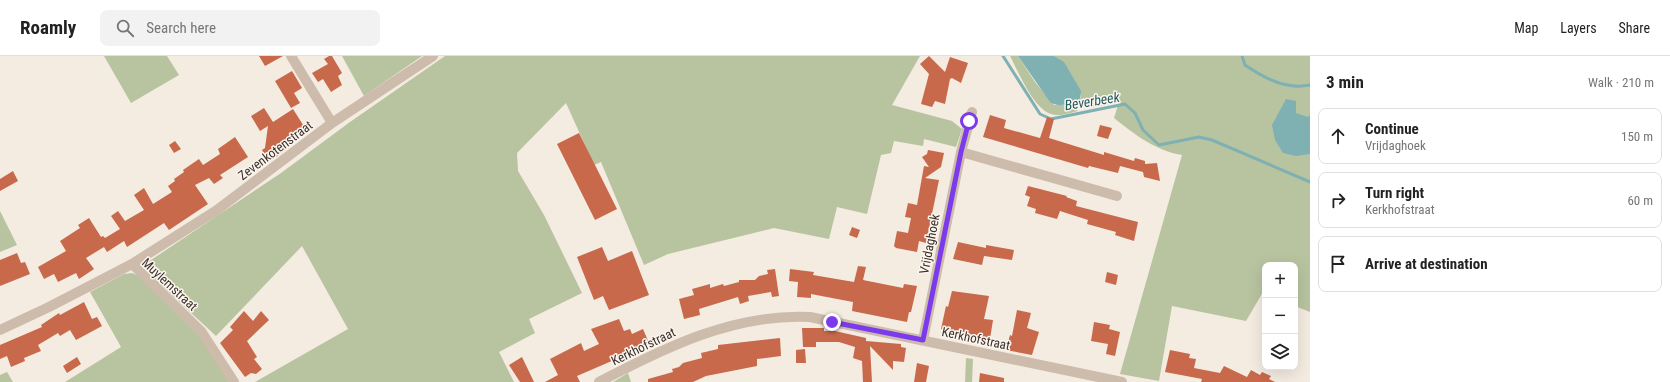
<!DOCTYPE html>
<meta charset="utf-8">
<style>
body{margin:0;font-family:"Roboto Condensed",sans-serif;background:#f2f2f2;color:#222}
.controls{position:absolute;right:12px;bottom:12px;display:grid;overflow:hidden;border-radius:8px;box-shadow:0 4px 16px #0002}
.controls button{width:36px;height:36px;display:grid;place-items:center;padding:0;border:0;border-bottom:1px solid #e0e0e0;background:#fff;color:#222;font:20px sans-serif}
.stop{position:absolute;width:12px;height:12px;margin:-9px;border:3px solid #7c3aed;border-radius:50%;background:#fff}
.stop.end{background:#7c3aed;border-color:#fff;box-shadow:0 1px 4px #0008}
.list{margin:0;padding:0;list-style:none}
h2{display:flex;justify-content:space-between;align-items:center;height:52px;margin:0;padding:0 16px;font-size:17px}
h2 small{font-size:13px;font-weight:400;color:#767676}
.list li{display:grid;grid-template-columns:26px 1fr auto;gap:12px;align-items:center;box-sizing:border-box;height:56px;margin:0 8px 8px;padding:0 8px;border:1px solid #e0e0e0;border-radius:8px}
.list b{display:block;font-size:15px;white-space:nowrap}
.list p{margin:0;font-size:13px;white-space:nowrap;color:#767676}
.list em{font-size:13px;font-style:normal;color:#767676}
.icon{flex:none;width:22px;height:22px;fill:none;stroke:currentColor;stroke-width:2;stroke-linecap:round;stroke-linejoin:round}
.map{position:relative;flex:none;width:1310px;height:326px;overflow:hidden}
header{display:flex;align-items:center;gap:24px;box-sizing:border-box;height:56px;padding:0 20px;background:#fff;border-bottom:1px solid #e0e0e0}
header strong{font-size:19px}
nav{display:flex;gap:22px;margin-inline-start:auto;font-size:14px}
.search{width:280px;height:36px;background:#f2f2f2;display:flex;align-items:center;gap:10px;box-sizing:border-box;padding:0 14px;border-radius:8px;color:#767676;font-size:15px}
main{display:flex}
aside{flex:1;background:#fff}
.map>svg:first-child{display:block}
.green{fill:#b8c4a0}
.water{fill:#7fb0b2}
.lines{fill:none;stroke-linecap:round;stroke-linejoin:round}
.stream{stroke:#7fb0b2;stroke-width:3}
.building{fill:#c8694b}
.minor{stroke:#cdbbac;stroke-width:10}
.route{stroke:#7c3aed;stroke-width:5}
.labels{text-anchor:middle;stroke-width:3;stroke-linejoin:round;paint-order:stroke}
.street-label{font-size:13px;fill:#3b302b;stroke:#fbf5ee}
.water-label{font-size:14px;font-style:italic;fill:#1f5a5e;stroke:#fbf5ee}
</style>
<header>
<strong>Roamly</strong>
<div class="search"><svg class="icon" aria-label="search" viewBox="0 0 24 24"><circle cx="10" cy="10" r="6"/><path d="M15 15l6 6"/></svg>Search here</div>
<nav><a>Map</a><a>Layers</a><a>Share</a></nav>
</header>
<main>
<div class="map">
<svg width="1310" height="326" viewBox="0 0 1310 326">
<rect width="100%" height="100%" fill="#f4ebe1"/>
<path class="green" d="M104,0h63l12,19 -48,28z
M342,0h80l-58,40z
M445,0h475l-28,49 60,16 10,8 -6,18 -32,-8 -1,7 -29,-5 -3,12 -10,2 -14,59 -30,-7 -8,32 -55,-11 -106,26 -24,11 -43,-103 -7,3 -28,-62 -49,50 1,18 26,44 38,78 -53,26 6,14 -36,19 15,30h-259l93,-53 -46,-83 -86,90 -67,-62 -4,-10 136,-91 69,-51z
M1010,0h8l17,26 19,23 17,-1 7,7c-8,2 -19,6 -27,3 -18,-6 -32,-41 -41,-58z
M1054,0h256v256l-15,-6v-41h-30v28l-2,-1 -17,29 -74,-15 -13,75 -39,-7 62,-219c-26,-4 -48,-21 -68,-37l5,-16 -31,6 -8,-8 1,-4z
M0,155l17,34 -17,7z
M132,217l7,3 61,60 30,46h-165l56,-35 -31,-55 34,-18z
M966,302l7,1 -1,23h-7z
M7,316l6,10h-13v-7z
M628,317l3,9h-18z"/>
<path class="water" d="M1018,0h36l10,6 17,29 -1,9c-10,4 -21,8 -30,2z
M1286,43l10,2v12l12,4 2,-2v39l-14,2 -13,-3 -8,-13 -3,-15z"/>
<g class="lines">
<path class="stream" d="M1003,0l37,58 11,5 74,-15 10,9 8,17 16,15 40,-8 13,3 98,42
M1242,0l3,9c19,13 41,25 65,20"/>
</g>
<path class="building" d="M259,0h24l-18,10z
M329,0h3l10,17 -4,3 4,9 -11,7 -8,-13 -5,3 -6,-9 16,-9 -4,-5z
M929,0l16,16 5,-15 18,6 -7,20 -9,-5 -2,1 -5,25 -10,-3 -3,6 -11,-3 8,-30 -9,-10z
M292,15l10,17 -8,5 6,10 -9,5 -16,-27z
M264,52l9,14 20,-13 12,19 -20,13 4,6 -20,15 -7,-12 3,-2 3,-22 -8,5 -9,-15z
M990,59l16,5 -2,8 36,10 7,-21 7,2 -5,19 55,17v-3l30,9 1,-3 10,3v3l12,-1 3,18 -16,-4 -1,-5 -23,-6 -2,7 -29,-7 -1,2 -105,-31z
M1100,69l12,3 -4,11 -11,-3z
M579,77l38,76 -22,11 -38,-76z
M235,81l13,20 -28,18 3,3 -9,6 -5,-6 -14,7 13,19 -39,26 -5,-7 -37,24 -3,-6 -17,11 -3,-5 -18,11 8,11 -15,10 -3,-6 -18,9 -4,-8 -10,5 -6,-12 28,-16 -6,-10 20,-13 -2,-3 11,-7 12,19 2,-1 2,2 15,-9 -9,-13 7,-5 7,10 19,-11 -10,-15 10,-7 9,16 19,-12 -4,-6 7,-5 -1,-2 10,-7 -1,-2 16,-11 4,6 17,-11 -2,-5z
M175,85l6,8 -7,4 -5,-8z
M928,94l16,3 -3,14 -16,11 14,2 -13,63 -7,-2 -2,11 -21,-4 -2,-2 3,-15 11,2 3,-15 -6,-1 3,-14 9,2 7,-39 5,1 -7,-10 5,-3z
M13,115l5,10 -18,10v-12z
M1028,130l39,10 -1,1 11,4 -1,5 62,16 -4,19 -19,-6 1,-3 -29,-8 1,-4 -28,-9 -3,8 -22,-6 1,-4 -9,-3 3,-9 -5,-2z
M852,171l8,3 -3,8 -8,-3z
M958,186l28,6v-3l28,5 -2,10 -28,-4 -2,9 -29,-6z
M602,191l6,14 24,-10 17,44 -40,15 -6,-14 -9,4 -17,-43z
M17,197l4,10 4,-1 5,12 -30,12v-26z
M858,210l8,1 -3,13 40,8 1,-4 13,2 -6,26h-2l-2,10 -55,-11 1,-9 -42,-8v4l-14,-1 1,-15 -9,-1 1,-12 24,3 -1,3 41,7z
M775,213l4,27 -7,1 -1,-5 -23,4 1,5 -9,3 -2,-7 -39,12 1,6 -16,4 -5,-20 15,-4 -2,-6 18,-5v4l13,-4 1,2 15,-4v-2h16l4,-4 9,-2 -1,-4z
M1107,216l11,3 -2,10 -11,-3z
M952,235l37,5 -5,23 9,1 -3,19 -49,-10 5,-23 2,1z
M84,246l8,17 5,-2 5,9 -26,14 -6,-10 -10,6 -2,-3 -20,12 3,6 -17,7 1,3 -14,6 -4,-11 -7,3v-14l42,-18 -1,-2 18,-12 1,2z
M1017,254l14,3 -4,15 12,4 -7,23 -26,-5 4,-15 2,1z
M244,255l9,10 8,-10 8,9 -22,21 10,16 -3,2 8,10 -6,5 -5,-1 -6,4 -25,-34 13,-13 -3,-3z
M619,263l5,12 6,-2 2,5 11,-5 6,14 -36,15 1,2 -37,16 3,6h-35l13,-7 -8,-16 31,-16 3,8 15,-7 -8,-15z
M1094,266l16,3 -1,4 11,3 -5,24 -9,-2 2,-10 -17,-3z
M802,272h22v3h11l31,7v3l35,3v3l5,1 -2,14 -11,-1v9l-23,-24 2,36h-9l-1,-21 -9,-3 2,-11 -16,-5h-23v5h-13z
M780,282l1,18 -24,3v7l-51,10 -13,6h-45v-3l25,-7 -1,-3 7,-2 4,-4 19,-5 -1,-5 17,-4v-4z
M805,293l1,14h-10v-13z
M1170,294l20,4 -1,4 7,1 -2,9 26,5 4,-7 23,11 4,-7 9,5 2,-3 9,4 -2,3 6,3h-74l1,-3 -37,-7z
M77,301l4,7 -14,9 -4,-7z
M522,301l12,25h-14l-11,-17z
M917,307l12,3 -3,16h-12z
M980,317l24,5v4h-25z"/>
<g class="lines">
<path class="minor" d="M291,0l41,67
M961,96l156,44
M132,208l69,67 33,51
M0,274l49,-23 83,-43 85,-54 115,-87 101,-67
M923,284l38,-188 11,-40
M599,326c65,-34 135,-69 211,-65l312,65"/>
</g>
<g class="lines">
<path class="route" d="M832,266l91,18 38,-188 8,-31"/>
</g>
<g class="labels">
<g class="street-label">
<text transform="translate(275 94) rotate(-37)" y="5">Zevenkotenstraat</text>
<text transform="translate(929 188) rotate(-79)" y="5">Vrijdaghoek</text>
<text transform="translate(170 228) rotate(43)" y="5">Muylemstraat</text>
<text transform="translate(976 282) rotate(12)" y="5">Kerkhofstraat</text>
<text transform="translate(643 290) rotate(-26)" y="5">Kerkhofstraat</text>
</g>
<g class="water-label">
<text transform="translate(1092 45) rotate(-9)" y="5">Beverbeek</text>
</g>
</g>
</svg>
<div class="controls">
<button>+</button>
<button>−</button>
<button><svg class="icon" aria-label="layers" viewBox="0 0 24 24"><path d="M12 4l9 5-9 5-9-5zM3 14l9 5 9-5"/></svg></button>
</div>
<div class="stop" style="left:969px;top:65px"></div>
<div class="stop end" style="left:832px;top:266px"></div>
</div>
<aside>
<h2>3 min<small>Walk · 210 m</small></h2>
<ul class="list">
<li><svg class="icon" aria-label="ahead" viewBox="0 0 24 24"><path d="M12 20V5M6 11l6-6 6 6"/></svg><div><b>Continue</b><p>Vrijdaghoek</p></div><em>150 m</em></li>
<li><svg class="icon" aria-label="right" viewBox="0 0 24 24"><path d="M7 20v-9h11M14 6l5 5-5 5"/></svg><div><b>Turn right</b><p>Kerkhofstraat</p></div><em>60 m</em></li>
<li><svg class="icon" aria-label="arrive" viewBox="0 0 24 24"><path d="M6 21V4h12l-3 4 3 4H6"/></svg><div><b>Arrive at destination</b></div></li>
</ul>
</aside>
</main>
